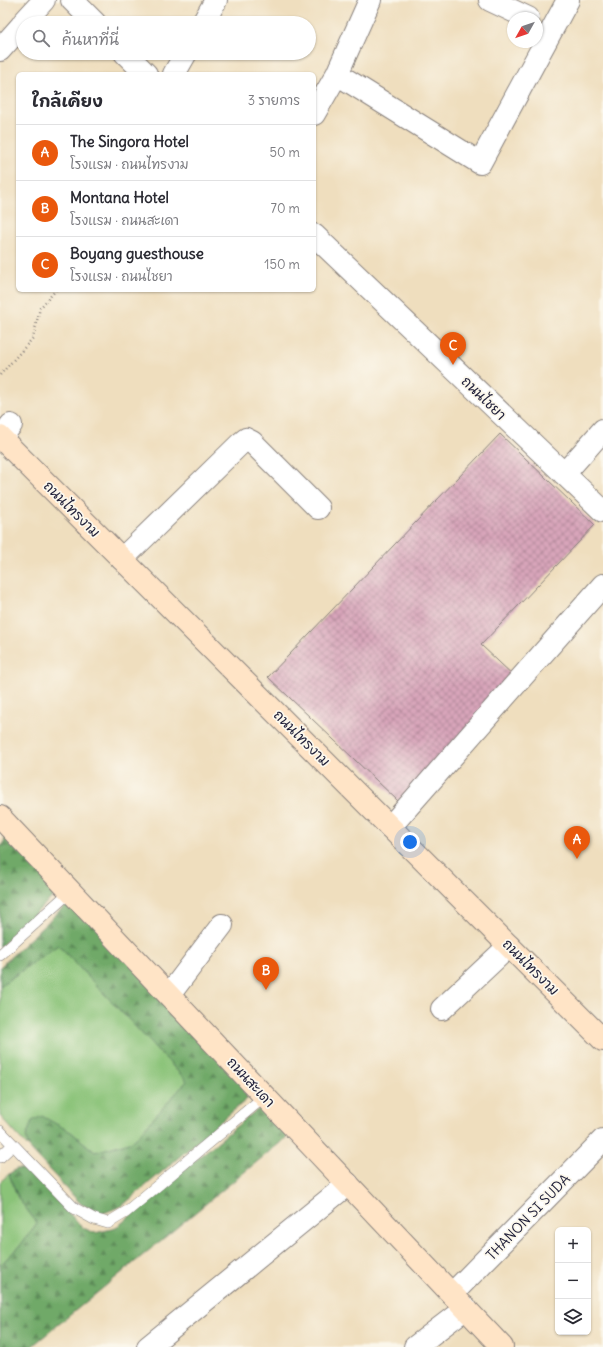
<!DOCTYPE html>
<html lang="th">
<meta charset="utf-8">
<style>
body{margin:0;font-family:Delius,"Playpen Sans Thai",sans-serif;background:#f7f7f7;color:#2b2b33}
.controls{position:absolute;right:12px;bottom:12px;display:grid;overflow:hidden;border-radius:6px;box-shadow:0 1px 3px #0004}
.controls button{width:36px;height:36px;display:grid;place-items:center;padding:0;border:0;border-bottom:1px solid #e1e1e2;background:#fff;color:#2b2b33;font:20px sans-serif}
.compass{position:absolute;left:507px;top:12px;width:36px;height:36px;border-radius:50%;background:#fff;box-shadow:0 1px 3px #0004;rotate:230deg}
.you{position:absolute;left:410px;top:842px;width:14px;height:14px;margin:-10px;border:3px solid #fff;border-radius:50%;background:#1a73e8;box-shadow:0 0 0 6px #1a73e833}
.badge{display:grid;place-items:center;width:26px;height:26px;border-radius:50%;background:#ea580c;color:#fff;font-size:13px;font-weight:700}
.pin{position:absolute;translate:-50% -33px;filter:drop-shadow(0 1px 2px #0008)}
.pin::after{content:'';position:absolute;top:21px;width:14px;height:12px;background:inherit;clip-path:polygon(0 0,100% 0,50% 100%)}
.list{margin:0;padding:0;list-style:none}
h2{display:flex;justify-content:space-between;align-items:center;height:52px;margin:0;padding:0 16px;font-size:17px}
h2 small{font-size:13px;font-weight:400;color:#7c7c81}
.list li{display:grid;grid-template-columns:26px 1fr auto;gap:12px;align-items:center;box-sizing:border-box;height:56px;padding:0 16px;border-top:1px solid #e1e1e2}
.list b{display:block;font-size:15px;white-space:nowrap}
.list p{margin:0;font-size:13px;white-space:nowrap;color:#7c7c81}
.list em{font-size:13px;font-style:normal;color:#7c7c81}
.icon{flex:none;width:22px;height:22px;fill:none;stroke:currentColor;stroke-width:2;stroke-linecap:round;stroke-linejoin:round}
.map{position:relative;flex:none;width:603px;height:1347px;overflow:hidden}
.search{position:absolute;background:#fff;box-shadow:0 1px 3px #0004;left:16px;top:16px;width:300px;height:44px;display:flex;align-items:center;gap:10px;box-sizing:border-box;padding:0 14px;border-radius:22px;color:#7c7c81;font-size:15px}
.panel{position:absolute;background:#fff;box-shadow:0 1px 3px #0004;left:16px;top:72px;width:300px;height:220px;border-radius:6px}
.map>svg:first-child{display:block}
.grass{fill:#8ac378;stroke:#56725a}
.forest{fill:url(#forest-firs);stroke:#486652}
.building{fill:url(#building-cross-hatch)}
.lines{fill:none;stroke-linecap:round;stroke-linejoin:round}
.lane-casing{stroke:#88807c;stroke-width:12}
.street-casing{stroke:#88807c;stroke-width:24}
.secondary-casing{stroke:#88807c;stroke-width:24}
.path{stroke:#88807c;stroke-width:2.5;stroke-dasharray:1 3;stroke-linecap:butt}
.lane{stroke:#fff;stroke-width:11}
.street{stroke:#fff;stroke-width:22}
.secondary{stroke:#ffe4c6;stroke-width:22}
.labels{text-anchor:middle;stroke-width:3.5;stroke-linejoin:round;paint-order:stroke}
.street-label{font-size:14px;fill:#22223b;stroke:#fbf7ec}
</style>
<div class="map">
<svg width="603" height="1347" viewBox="0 0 603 1347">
<defs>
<pattern id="forest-firs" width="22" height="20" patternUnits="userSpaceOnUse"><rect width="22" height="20" fill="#6fa968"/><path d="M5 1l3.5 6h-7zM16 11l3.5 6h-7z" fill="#5b8957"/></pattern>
<pattern id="building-cross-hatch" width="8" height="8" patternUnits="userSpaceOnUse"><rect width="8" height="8" fill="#d8a5ba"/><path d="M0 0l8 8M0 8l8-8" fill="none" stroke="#af8698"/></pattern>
</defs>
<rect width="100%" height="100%" fill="#fbf7ec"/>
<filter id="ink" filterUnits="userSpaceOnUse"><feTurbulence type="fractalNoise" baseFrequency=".025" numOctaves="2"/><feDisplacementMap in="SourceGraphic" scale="8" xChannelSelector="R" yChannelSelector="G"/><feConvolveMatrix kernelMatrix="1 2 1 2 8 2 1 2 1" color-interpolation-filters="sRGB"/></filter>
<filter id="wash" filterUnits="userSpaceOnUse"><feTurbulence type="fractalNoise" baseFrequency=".012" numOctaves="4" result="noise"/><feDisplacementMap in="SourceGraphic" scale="16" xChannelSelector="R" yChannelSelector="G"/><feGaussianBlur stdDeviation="0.9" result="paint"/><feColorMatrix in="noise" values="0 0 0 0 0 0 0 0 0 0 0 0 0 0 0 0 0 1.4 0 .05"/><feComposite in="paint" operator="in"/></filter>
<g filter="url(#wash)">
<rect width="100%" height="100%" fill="#efdebe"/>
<path class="grass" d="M58,945l129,136 -54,60 -38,11 -24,-20 -39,-11 -6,16 3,11 -29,-32v-130z
M9,1174l9,24 19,25 -17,23 -20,19v-83z"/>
<path class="forest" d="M7,836l54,53 -61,58v-99z
M71,900l182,185 -6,14 -125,107 -21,8 -20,-10 -52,-56 -3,-11 6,-16 10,-5 29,16 24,20 38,-11 54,-60 -129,-136 -58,41v-19z
M271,1103l26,26 -266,218h-31v-82l20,-19 17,-23 -19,-25 -9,-24 7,-5h7l16,12 44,47 12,5 21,-5 72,-62 66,-54z"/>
<g id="blocks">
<path class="building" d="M500,434l95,91 -114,120 35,33 -118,123 -130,-124z"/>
</g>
</g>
<g filter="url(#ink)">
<use href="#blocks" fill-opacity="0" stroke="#88807c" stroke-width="1"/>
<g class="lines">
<g class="lane-casing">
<path id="lane" d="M0,955l71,-64
M0,1131l74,77 20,11 14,4 18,-11 139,-116
M0,1157l13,-12"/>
</g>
<g class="street-casing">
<path id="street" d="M72,0l23,23
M490,0l38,18
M23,23l21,-23
M203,23l13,-23
M0,50l23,-26
M125,53l21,21
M174,74l12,-21
M337,74l143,89 88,-163
M314,114l23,-40 33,-74
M314,235l289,276
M0,439l11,-14
M564,474l39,-44
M122,559l119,-116 5,-4 6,3 66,66
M390,827l213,-242
M169,995l53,-70
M442,1009l67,-63
M452,1294l151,-154
M148,1347l200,-163
M415,1347l51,-39"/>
</g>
<g class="secondary-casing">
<path id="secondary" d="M0,437l603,603
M0,817l502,530"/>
</g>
<path class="path" d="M0,375l33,-37 7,-30 16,-18"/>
<use href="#lane" class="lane"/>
<use href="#street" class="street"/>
<use href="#secondary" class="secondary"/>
</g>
</g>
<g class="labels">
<g class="street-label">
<text transform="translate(484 398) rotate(44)" y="5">ถนนไชยา</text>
<text transform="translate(72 509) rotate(45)" y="5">ถนนไทรงาม</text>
<text transform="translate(302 738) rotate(45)" y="5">ถนนไทรงาม</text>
<text transform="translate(531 967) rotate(45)" y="5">ถนนไทรงาม</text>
<text transform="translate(251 1082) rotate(47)" y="5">ถนนสะเดา</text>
<text transform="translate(528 1217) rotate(-46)" y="5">THANON SI SUDA</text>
</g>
</g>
</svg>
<div class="controls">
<button>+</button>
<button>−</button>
<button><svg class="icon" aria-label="layers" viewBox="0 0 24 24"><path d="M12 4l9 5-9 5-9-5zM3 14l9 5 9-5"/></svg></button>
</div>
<svg class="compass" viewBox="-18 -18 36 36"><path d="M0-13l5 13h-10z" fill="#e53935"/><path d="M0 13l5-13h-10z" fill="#7c7c81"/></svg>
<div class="you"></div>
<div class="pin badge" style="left:577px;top:859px">A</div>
<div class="pin badge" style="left:266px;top:990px">B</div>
<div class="pin badge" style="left:453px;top:365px">C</div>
<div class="search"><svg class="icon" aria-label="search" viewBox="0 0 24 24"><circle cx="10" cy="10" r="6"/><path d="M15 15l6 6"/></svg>ค้นหาที่นี่</div>
<section class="panel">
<h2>ใกล้เคียง<small>3 รายการ</small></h2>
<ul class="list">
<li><span class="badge">A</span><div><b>The Singora Hotel</b><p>โรงแรม · ถนนไทรงาม</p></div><em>50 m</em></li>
<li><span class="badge">B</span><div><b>Montana Hotel</b><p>โรงแรม · ถนนสะเดา</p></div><em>70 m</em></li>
<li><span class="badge">C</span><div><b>Boyang guesthouse</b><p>โรงแรม · ถนนไชยา</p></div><em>150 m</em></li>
</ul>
</section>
</div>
